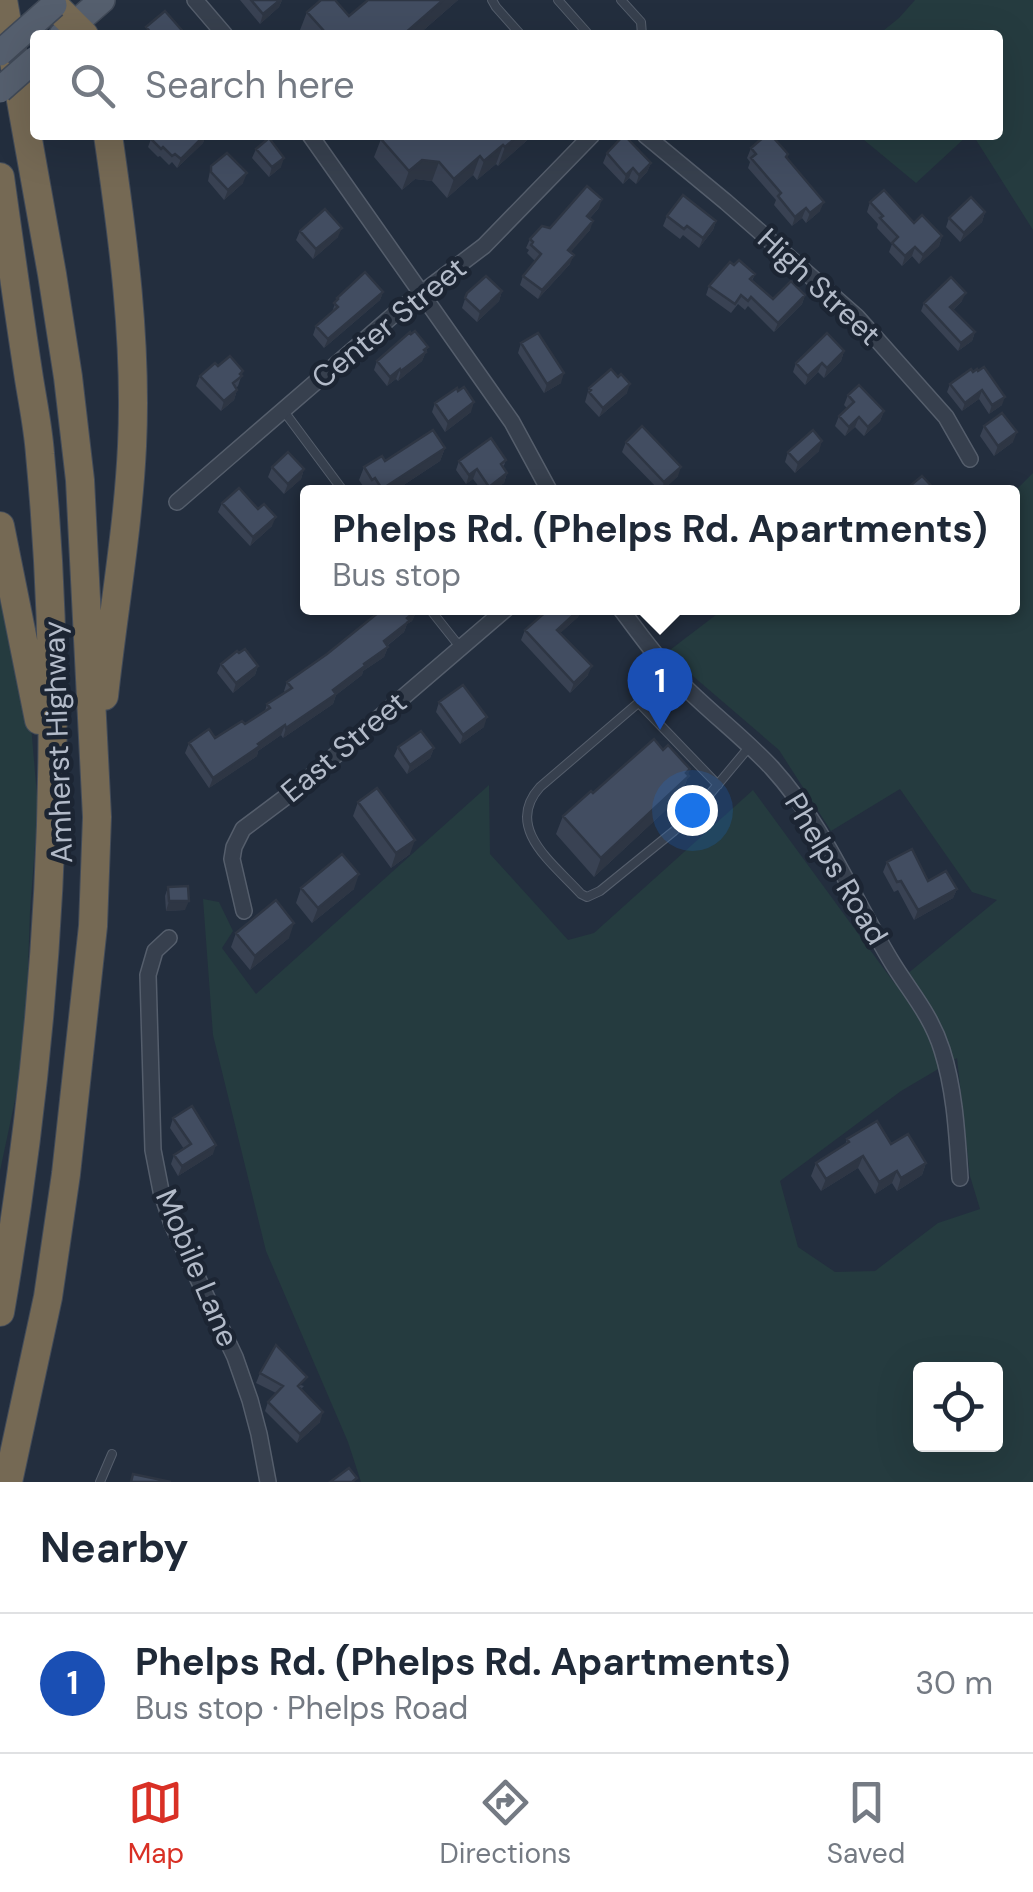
<!DOCTYPE html>
<meta charset="utf-8">
<style>
body{margin:0;font-family:"DM Sans",sans-serif;background:#f2f2f3;color:#1f2937}
.controls{position:absolute;right:30px;bottom:30px;display:grid;overflow:hidden;border-radius:10px;box-shadow:0 10px 40px #0002}
.controls button{width:90px;height:90px;display:grid;place-items:center;padding:0;border:0;border-bottom:2px solid #e0e1e3;background:#fff;color:#1f2937;font:50px sans-serif}
.you{position:absolute;left:692px;top:810px;width:35px;height:35px;margin:-25px;border:8px solid #fff;border-radius:50%;background:#1a73e8;box-shadow:0 0 0 15px #1a73e833}
.badge{display:grid;place-items:center;width:65px;height:65px;border-radius:50%;background:#d93025;color:#fff;font-size:32px;font-weight:700}
.pin{position:absolute;translate:-50% -82px;filter:drop-shadow(0 2px 5px #0008)}
.pin::after{content:'';position:absolute;top:52px;width:35px;height:30px;background:inherit;clip-path:polygon(0 0,100% 0,50% 100%)}
.popup{position:absolute;left:300px;top:485px;width:720px;height:130px;box-sizing:border-box;display:grid;place-content:center;border-radius:10px;background:#fff;filter:drop-shadow(0 2px 8px #0005);font-size:32px;white-space:nowrap;color:#747a83}
.popup b{font-size:38px;color:#1f2937}
.popup::after{content:'';position:absolute;left:50%;top:100%;margin-left:-20px;border:20px solid transparent;border-top-color:#fff}
.list{margin:0;padding:0;list-style:none}
h2{display:flex;justify-content:space-between;align-items:center;height:130px;margin:0;padding:0 40px;font-size:42px}
h2 small{font-size:32px;font-weight:400;color:#747a83}
.list li{display:grid;grid-template-columns:65px 1fr auto;gap:30px;align-items:center;box-sizing:border-box;height:140px;padding:0 40px;border-top:2px solid #e0e1e3}
.list b{display:block;font-size:38px;white-space:nowrap}
.list p{margin:0;font-size:32px;white-space:nowrap;color:#747a83}
.list em{font-size:32px;font-style:normal;color:#747a83}
.icon{flex:none;width:55px;height:55px;fill:none;stroke:currentColor;stroke-width:2;stroke-linecap:round;stroke-linejoin:round}
.map{position:relative;flex:none;width:1033px;height:1482px;overflow:hidden}
.search{position:absolute;background:#fff;box-shadow:0 10px 40px #0002;left:30px;right:30px;top:30px;height:110px;display:flex;align-items:center;gap:25px;box-sizing:border-box;padding:0 35px;border-radius:10px;color:#747a83;font-size:38px}
.sheet{height:270px;background:#fff}
nav{display:flex;justify-content:space-around;align-items:center;box-sizing:border-box;height:140px;border-top:2px solid #e0e1e3;background:#fff;font-size:28px;color:#747a83}
nav a{display:grid;justify-items:center;gap:5px}
nav .on{color:#d93025}
.map>svg:first-child{display:block}
.green{fill:#253b3f;fill-rule:evenodd}
.lines{fill:none;stroke-linecap:round;stroke-linejoin:round}
.service-casing{stroke:#555e6c;stroke-width:10}
.minor-casing{stroke:#555e6c;stroke-width:18}
.primary-casing{stroke:#404957;stroke-width:28}
.motorway-casing{stroke:#424b59;stroke-width:30}
.service{stroke:#37404e;stroke-width:8}
.minor{stroke:#37404e;stroke-width:15}
.primary{stroke:#555f6e;stroke-width:25}
.motorway{stroke:#756954;stroke-width:28}
.primary-bridge-casing{stroke:#404957;stroke-width:28;stroke-linecap:butt}
.primary-bridge{stroke:#555f6e;stroke-width:25}
.wall{fill:#394253}
.shaded-wall{fill:#2e3644}
.building{fill:#424d61;stroke:#2e3644;stroke-width:2.5}
.labels{text-anchor:middle;stroke-width:9;stroke-linejoin:round;paint-order:stroke}
.street-label{font-size:30px;fill:#b3bbc9;stroke:#1c2533}
</style>
<div class="map">
<svg width="1033" height="1482" viewBox="0 0 1033 1482">
<rect width="100%" height="100%" fill="#232e3e"/>
<path class="green" d="M915,0h118v230l-60,-95h25v-100h-120l21,-17z
M858,135h110l-52,48z
M1033,473v1009h-672l-13,-40 -82,-191 -53,-216 -10,-136 16,3 14,29 -11,17 34,46 233,-209 1,69 78,86 26,-7 159,-143 142,194 102,-84 -25,-8 -72,-103 -69,42 -52,-81 -113,-97 59,-45h287l1,-115zM957,1058l13,118 10,33 -42,14 -63,48 -40,1 -37,-25 -18,-66 121,-90zM920,1370h76v74h-76z
M0,589l30,125 8,93 -8,104 -5,142 -25,118z"/>
<g class="lines">
<g class="service-casing">
<path id="service" d="M492,0l4,7 25,28
M558,0l31,35
M621,0l20,22 1,13
M283,410l61,82
M429,608l31,39
M672,674l-132,113c-37,41 14,77 41,107l6,3 13,-6 74,-60 25,-24 51,-61
M639,703l79,82
M100,1482l12,-28"/>
</g>
<g class="minor-casing">
<path id="minor" d="M195,0l30,35
M310,135l202,287 38,70
M645,135l81,67 131,115 89,100 24,42
M177,502l221,-191 86,-65 108,-111
M620,608c20,26 39,54 63,77 29,29 61,53 89,83 52,57 81,131 121,196 18,29 38,51 49,86 13,41 15,85 18,128
M244,911l-12,-52 2,-12 9,-18 52,-39 212,-182
M169,938l-14,13 -7,24 5,175 8,41 11,33 63,133 15,43 9,34 9,48"/>
</g>
<g class="primary-casing">
<path id="primary" d="M62,35l40,-35"/>
</g>
<g class="motorway-casing">
<path id="motorway" d="M3,0l49,274 16,103 12,103 17,337 -4,109 -27,248 -18,123 -40,185
M54,5l30,30
M0,177c9,65 18,130 28,195 4,27 10,54 12,82 27,286 9,575 -40,858
M0,526l39,194
M104,696c9,-83 24,-166 28,-250 5,-104 -9,-208 -24,-311"/>
</g>
<use href="#service" class="service"/>
<use href="#minor" class="minor"/>
<use href="#primary" class="primary"/>
<use href="#motorway" class="motorway"/>
<g class="primary-bridge-casing">
<path id="primary-bridge" d="M0,53l54,-48
M0,90l35,-31"/>
</g>
<use href="#primary-bridge" class="primary-bridge"/>
</g>
<path class="wall" d="M240,0h42l-3,7 -19,17z
M368,0h90l-40,35h-114l-4,-5 7,-18 42,4z
M206,135l-3,8 -26,25 -5,-6 -3,3 -9,-9 -2,1 -10,-10 3,-8z
M385,135h148l-35,31 -2,-2 -19,16 -4,-5 -26,23 -15,-17 -17,-2 -13,11 -28,-33 7,-18z
M751,148l37,6 -1,4 33,53 -14,12 -4,-5 -10,8 -18,-21 2,-5 -28,-32 2,-6 -3,-4z
M256,149l25,18 -12,10 -17,-19z
M607,153l44,10 -4,9 -11,12 -7,-6 -6,6 -20,-21z
M211,166l32,17 -19,17 -16,-19z
M870,202l72,34 -3,10 -20,18 -7,-8 -10,10 -13,-14 3,-8 -15,-16 1,-4 -11,-12z
M599,208l-9,10v12l-20,22v12l-32,35 -18,-14 3,-9 12,-15 -8,-8 2,-3 -3,-2 4,-9 20,-11z
M985,212l-3,10 -22,20 -14,-15 3,-9z
M667,216l49,5 -3,9 -14,18 -16,-13 -3,4 -17,-13z
M300,231l38,6 -25,22 -17,-19z
M734,265l21,9 -3,7 21,18 32,-4 -3,9 -28,28 -26,-26 -3,4 -7,-6 -7,9 -25,-18 3,-9z
M502,291l-3,10 -22,21 -15,-14 5,-15z
M383,292l-3,8 -56,48 -11,-13 3,-9 16,-14 5,-14z
M962,301l-9,9 22,22 -3,9 -14,10 -37,-40 3,-8z
M521,343l40,40 -17,10 -26,-40z
M428,347l-6,14 -24,20 -2,-2 -9,7 -13,-16 3,-9z
M844,351l-3,10 -17,17 -6,-6 -13,13 -12,-13 3,-9z
M218,366l25,5 -5,15 -2,2 1,2 -3,10 -13,11 -25,-25 4,-10z
M971,369l31,36 -13,9 -10,-15 -17,12 -15,-19 3,-8z
M589,388l38,5 -28,24 -14,-15z
M848,395l36,16 -4,10 -16,15 -9,-9 -10,9 -10,-10 4,-10 8,-8 -3,-3z
M435,403l36,9 -26,20 -13,-20z
M984,426l29,16 -19,14 -14,-20z
M626,442l52,34 -17,16 -39,-40z
M445,448l-5,13 -47,31h-26l-8,-12 5,-13z
M819,451l-24,22 -10,-11 3,-10z
M506,460l-3,8 4,5 -3,10 -13,9h-8l-10,-13 -7,5 -10,-14 3,-9z
M272,467l32,2 -3,10 -17,15 -16,-17z
M222,503l36,6 14,17 -22,20 -32,-34z
M418,608l-6,13 -5,3 -3,8 -17,14 1,1 -4,10 -21,14 -1,4 -26,20 -3,9 -50,34 -2,-3 -23,16 -1,5 -48,32 -24,-35 4,-10 26,-5 30,-14 20,-13 2,-7 18,-11 -1,-2 3,-9z
M539,608h42l-3,9 -18,16 28,42 -18,18 -49,-53 4,-10 17,-15 -4,-4z
M221,664l37,2 -3,9 -22,18 -16,-20z
M439,702l45,25 -24,17 -24,-32z
M398,747l36,1 -4,10 -23,16 -13,-18z
M688,776l-6,19 -88,82 -38,-43 7,-18 30,-23z
M358,802l52,52 -19,14 -38,-52z
M887,862l41,19 29,8 -4,9 -39,22 -16,-30 -4,2 -11,-20z
M168,887l17,23 -19,1 -1,-15z
M301,888l53,1 -42,34 -16,-20z
M236,933l53,5 -39,32 -19,-23z
M173,1118l40,36 -35,22 -7,-12 3,-9 10,-6 -14,-21z
M847,1139l44,5 35,19 -4,12 -25,16 -5,-8 -17,11 -17,-26 -37,23 -10,-15 5,-13 29,-18z
M260,1373l44,13 -3,3 19,33 -23,21 -32,-32 3,-9 8,-9 -20,-10z"/>
<path class="shaded-wall" d="M280,0h2l-3,7 -19,17 3,-10z
M443,0h15l-40,35h-15z
M206,135l-3,8 -26,25 4,-9z
M519,135h14l-35,31 7,-19z
M503,145l-7,19 -19,16 7,-19z
M480,156l-7,19 -26,23 7,-19z
M284,158l-3,9 -12,10 3,-10z
M422,160l17,2 -7,19 -17,-2 -13,11 7,-19z
M651,163l-4,9 -11,12 3,-9z
M633,168l-4,10 -6,6 3,-9z
M247,173l-4,10 -19,17 4,-10z
M602,199l-3,9 -15,16 3,-8z
M824,202l-4,9 -14,12 4,-10z
M806,208l-4,10 -10,8 3,-9z
M985,212l-3,10 -22,20 4,-9z
M593,221l-3,9 -25,29 3,-9z
M716,221l-3,9 -14,18 4,-10z
M342,228l-4,9 -25,22 3,-10z
M942,236l-3,10 -20,18 4,-9z
M915,247l-3,9 -10,10 3,-10z
M574,255l-4,9 -32,35 4,-9z
M502,291l-3,10 -22,21 3,-10z
M383,292l-3,8 -56,48 4,-9z
M966,293l-4,8 -15,14 3,-8z
M805,295l-3,9 -28,28 4,-9z
M975,332l-3,9 -14,10 3,-8z
M428,347l-6,14 -24,20 3,-10z
M844,351l-3,10 -17,17 3,-10z
M822,363l-4,9 -13,13 3,-9z
M400,369l-4,10 -9,7 3,-9z
M564,373l-3,10 -17,10 3,-9z
M630,384l-3,9 -28,24 4,-9z
M237,390l-3,10 -13,11 3,-10z
M982,390l-3,9 -17,12 3,-8z
M1005,397l-3,8 -13,9 3,-9z
M474,402l-3,10 -26,20 3,-10z
M884,411l-4,10 -16,15 4,-9z
M859,417l-4,10 -10,9 4,-9z
M1017,432l-4,10 -19,14 4,-10z
M822,441l-3,10 -24,22 3,-10z
M445,448l-5,13 -47,31h-12l1,-3z
M681,467l-3,9 -17,16 3,-10z
M304,469l-3,10 -17,15 4,-10z
M477,469l-4,10 -7,5 3,-9z
M507,473l-3,10 -13,9h-4l2,-5z
M276,517l-4,9 -22,20 3,-9z
M415,608h3l-6,13 -5,3 -3,8 -24,19 4,-10z
M581,608l-3,9 -24,22 3,-9z
M388,647l-4,10 -21,14 -1,4 -26,20 -3,9 -50,34 3,-10 78,-64z
M258,666l-3,9 -22,18 3,-10z
M592,666l-4,9 -18,18 4,-10z
M487,717l-3,10 -24,17 3,-9z
M285,725l-4,10 -23,16 -1,5 -48,32 4,-10z
M434,748l-4,10 -23,16 3,-9z
M690,769l-8,26 -88,82 7,-19z
M415,840l-5,14 -19,14 5,-15z
M359,874l-5,15 -42,34 6,-15z
M957,889l-4,9 -39,22 4,-10z
M169,901h20l-4,9 -19,1z
M294,923l-5,15 -39,32 5,-14z
M216,1145l-3,9 -35,22 4,-10z
M863,1156l-5,12 -37,23 5,-12z
M926,1163l-4,12 -25,16 4,-13z
M897,1171l-5,12 -17,11 4,-12z
M323,1412l-3,10 -23,21 3,-9z"/>
<path class="building" d="M251,0h29l-17,14z
M321,0h14l14,16 19,-16h75l-40,35h-79l-2,-2 2,-2 -17,-19z
M165,11l21,24h-33l-7,-8z
M155,135h50l-24,24 -6,-5 -3,2 -9,-9 -2,2 -10,-10z
M385,135h134l-14,12 -2,-2 -19,16 -4,-5 -26,23 -15,-17 -17,-2 -13,11 -28,-32z
M624,135l27,28 -12,12 -6,-7 -7,7 -19,-22z
M766,135h5l17,19 -2,3 38,45 -14,11 -4,-5 -11,9 -17,-21 3,-3 -30,-35 5,-4 -5,-6z
M269,138l15,20 -12,9 -16,-18z
M227,153l20,20 -19,17 -17,-18v-6z
M587,186l15,13 -15,17 6,5 -25,29 6,5 -32,35 -19,-14 18,-22 -10,-9 2,-3 -3,-3 12,-13 8,2z
M884,190l30,33 8,-8 20,21 -19,19 -8,-8 -10,9 -13,-13 6,-6 -18,-19 3,-2 -13,-14z
M683,195l33,26 -13,17 -16,-12 -3,3 -17,-13z
M971,197l14,15 -21,21 -15,-15z
M325,209l17,19 -26,21 -16,-18z
M739,260l16,14 -5,5 23,20 18,-18 14,14 -27,28 -27,-26 -3,4 -7,-6 -6,9 -26,-18 21,-24 4,3z
M365,272l18,20 -55,47 -12,-13 22,-19 -4,-4 4,-4 -1,-1z
M486,276l16,15 -22,21 -15,-14 2,-5z
M951,277l15,16 -16,14 25,25 -14,11 -37,-40z
M415,331l13,16 -4,3 2,2 -25,19 -1,-2 -10,8 -13,-16 33,-29 1,2z
M538,333l26,40 -17,11 -26,-41z
M827,333l17,18 -17,17 -5,-5 -14,13 -12,-13z
M230,356l13,15 -3,3 2,2 -9,7 4,7 -13,11 -24,-25 15,-13 3,3z
M984,367l21,30 -13,8 -10,-15 -17,13 -15,-19 21,-15 2,3 4,-3 1,2z
M611,369l7,8 3,-3 9,10 -27,24 -14,-16 2,-2 -2,-2z
M859,385l25,26 -16,16 -9,-10 -10,10 -10,-11 15,-14 -6,-7z
M464,387l10,15 -26,20 -13,-19 22,-15 1,3z
M1002,413l15,19 -19,14 -14,-20z
M642,426l39,41 -17,15 -38,-40z
M433,430l12,18 -63,41 -7,-11 -3,2 -8,-13 18,-11 3,5z
M813,430l9,11 -24,22 -10,-11z
M491,438l15,22 -5,4 6,9 -18,14 -12,-18 -8,6 -10,-14z
M288,452l16,17 -16,15 -16,-17z
M922,476l15,16h-30l-2,-2z
M239,488l19,21 6,-5 12,13 -23,20 -31,-34z
M384,608h31l-1,1 2,2 -9,7 2,2 -2,3 -23,18 4,6 -24,17 1,2 -32,24 3,4 -50,34 -1,-3 -27,19 2,2 -47,32 -24,-35 20,-14 6,9 27,-17 3,3 25,-16 -3,-4 25,-16 -5,-6 40,-28z
M546,608h35l-24,22 35,36 -18,17 -49,-53 23,-20z
M245,649l13,17 -22,17 -15,-19 16,-13 2,2z
M463,685l24,32 -24,18 -24,-33z
M421,731l13,17 -24,17 -12,-18z
M654,739l9,11 5,-5 22,24 -4,4 3,3 -88,82 -38,-42 28,-25 2,2z
M377,788l38,52 -19,13 -38,-51z
M912,849l16,32 18,-10 11,18 -39,21 -17,-29 -4,1 -10,-20z
M342,854l17,20 -41,34 -17,-20z
M188,886l1,15h-20l-1,-14z
M276,900l18,23 -39,33 -19,-23z
M192,1106l24,39 -34,21 -8,-11 17,-11 -18,-26z
M877,1121l14,23 17,-10 18,29 -25,15 -4,-7 -18,11 -16,-26 -37,23 -10,-16 33,-21 -2,-3z
M276,1345l31,32 -9,9 25,26 -23,22 -32,-32 15,-16 -23,-13z
M349,1468l8,10 -5,4h-22z
M133,1474l38,8h-40z"/>
<g class="labels">
<g class="street-label">
<text transform="translate(819 287) rotate(43)" y="10">High Street</text>
<text transform="translate(389 323) rotate(-39)" y="10">Center Street</text>
<text transform="translate(58 742) rotate(-92)" y="10">Amherst Highway</text>
<text transform="translate(344 747) rotate(-40)" y="10">East Street</text>
<text transform="translate(836 869) rotate(59)" y="10">Phelps Road</text>
<text transform="translate(197 1268) rotate(67)" y="10">Mobile Lane</text>
</g>
</g>
</svg>
<div class="controls">
<button><svg class="icon" aria-label="locate" viewBox="0 0 24 24"><circle cx="12" cy="12" r="6"/><path d="M12 2v4M12 18v4M2 12h4M18 12h4"/></svg></button>
</div>
<div class="you"></div>
<div class="pin badge" style="left:660px;top:730px;background:#1a4fb4">1</div>
<div class="popup"><b>Phelps Rd. (Phelps Rd. Apartments)</b>Bus stop</div>
<div class="search"><svg class="icon" aria-label="search" viewBox="0 0 24 24"><circle cx="10" cy="10" r="6"/><path d="M15 15l6 6"/></svg>Search here</div>
</div>
<section class="sheet">
<h2>Nearby<small></small></h2>
<ul class="list">
<li><span class="badge" style="background:#1a4fb4">1</span><div><b>Phelps Rd. (Phelps Rd. Apartments)</b><p>Bus stop · Phelps Road</p></div><em>30 m</em></li>
</ul>
</section>
<nav>
<a class="on"><svg class="icon" aria-label="map" viewBox="0 0 24 24"><path d="M3 6l6-2 6 2 6-2v14l-6 2-6-2-6 2zM9 4v14M15 6v14"/></svg>Map</a>
<a><svg class="icon" aria-label="directions" viewBox="0 0 24 24"><path d="M12 3l9 9-9 9-9-9zM9 14v-3h6M13 9l2 2-2 2"/></svg>Directions</a>
<a><svg class="icon" aria-label="saved" viewBox="0 0 24 24"><path d="M7 4h10v16l-5-4-5 4z"/></svg>Saved</a>
</nav>
